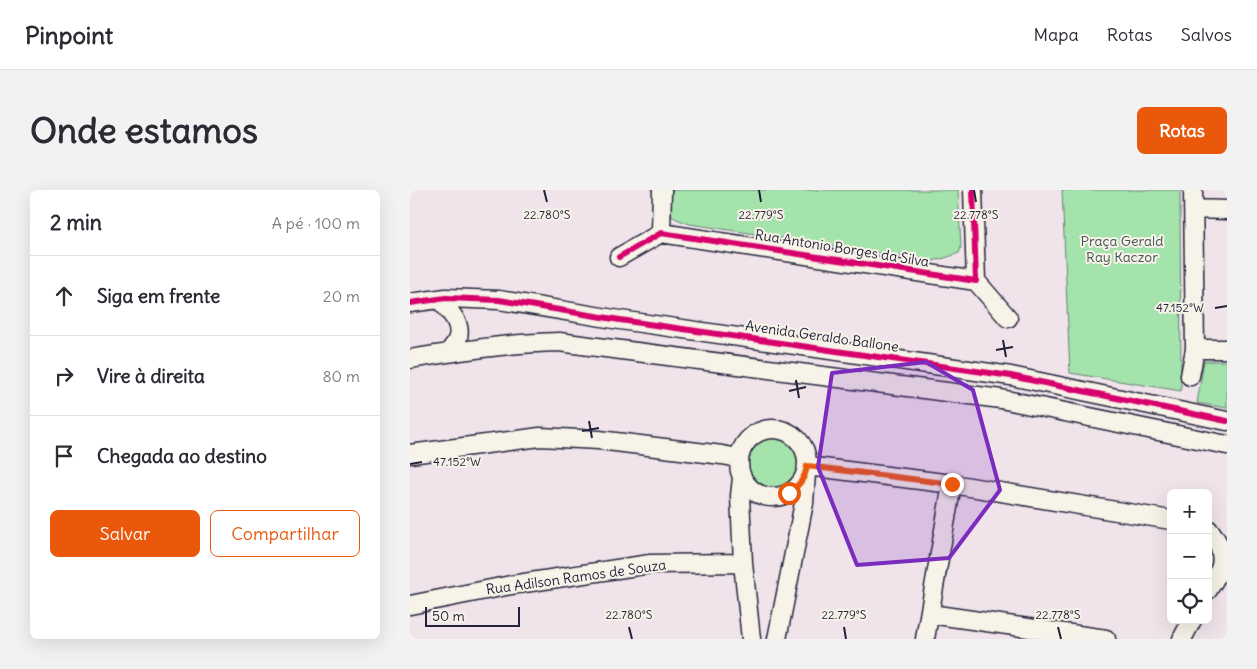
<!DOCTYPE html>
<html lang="pt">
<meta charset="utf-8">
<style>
body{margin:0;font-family:Delius,sans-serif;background:#f2f2f3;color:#2b2b33}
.controls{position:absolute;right:15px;bottom:15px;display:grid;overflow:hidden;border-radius:8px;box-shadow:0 5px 20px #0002}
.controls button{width:45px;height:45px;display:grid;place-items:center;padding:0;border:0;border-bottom:1px solid #e1e1e2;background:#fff;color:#2b2b33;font:25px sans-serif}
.scale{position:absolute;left:15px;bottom:12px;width:95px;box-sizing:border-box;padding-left:5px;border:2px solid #22223b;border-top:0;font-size:14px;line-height:18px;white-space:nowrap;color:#22223b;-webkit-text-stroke:4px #f7f3e8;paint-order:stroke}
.stop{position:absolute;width:15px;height:15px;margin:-11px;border:4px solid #ea580c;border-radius:50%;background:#fff}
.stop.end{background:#ea580c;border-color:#fff;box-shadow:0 1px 5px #0008}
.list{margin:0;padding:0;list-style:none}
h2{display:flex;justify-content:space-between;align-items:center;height:65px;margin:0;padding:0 20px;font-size:21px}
h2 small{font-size:16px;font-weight:400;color:#7c7c81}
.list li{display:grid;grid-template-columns:32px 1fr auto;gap:15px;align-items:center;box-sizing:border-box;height:80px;padding:0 20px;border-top:1px solid #e1e1e2}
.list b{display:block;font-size:19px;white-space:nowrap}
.list em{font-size:16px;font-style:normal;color:#7c7c81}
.actions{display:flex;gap:10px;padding:15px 20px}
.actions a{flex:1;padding:11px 0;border:1px solid #ea580c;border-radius:8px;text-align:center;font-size:18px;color:#ea580c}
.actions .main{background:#ea580c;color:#fff}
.icon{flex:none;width:28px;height:28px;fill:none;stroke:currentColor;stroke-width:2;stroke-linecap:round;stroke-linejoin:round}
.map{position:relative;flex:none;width:817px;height:449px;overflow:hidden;border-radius:8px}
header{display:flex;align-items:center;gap:30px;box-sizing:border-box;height:70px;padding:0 25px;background:#fff;border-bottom:1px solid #e1e1e2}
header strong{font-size:24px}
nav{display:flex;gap:28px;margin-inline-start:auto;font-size:18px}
.intro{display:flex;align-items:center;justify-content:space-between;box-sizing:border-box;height:120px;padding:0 30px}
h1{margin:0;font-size:35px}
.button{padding:12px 22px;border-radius:8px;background:#ea580c;color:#fff;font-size:18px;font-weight:700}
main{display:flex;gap:30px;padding:0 30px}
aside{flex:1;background:#fff;border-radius:8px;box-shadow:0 5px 20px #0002}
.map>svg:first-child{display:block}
.green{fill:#a4e3ab;stroke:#638273}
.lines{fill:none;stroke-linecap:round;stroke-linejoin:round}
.minor-casing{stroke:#22223b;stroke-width:21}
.minor{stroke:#f7f3e8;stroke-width:18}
.cycleway-casing{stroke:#f7f3e8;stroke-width:9}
.cycleway{stroke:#d6006c;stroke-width:6}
.route{stroke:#ea580c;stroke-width:6}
.marked{fill:#7b2cbf;fill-opacity:0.2;stroke:#7b2cbf;stroke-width:4;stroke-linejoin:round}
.ticks{fill:none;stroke:#22223b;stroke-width:2}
.labels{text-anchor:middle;stroke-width:4;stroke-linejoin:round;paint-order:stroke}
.park-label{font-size:14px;fill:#425257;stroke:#f7f3e8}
.street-label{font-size:14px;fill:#22223b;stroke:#f7f3e8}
.ticks-label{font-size:12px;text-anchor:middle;fill:#22223b;stroke:#f7f3e8;stroke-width:4;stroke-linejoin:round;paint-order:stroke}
</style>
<header>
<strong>Pinpoint</strong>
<nav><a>Mapa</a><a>Rotas</a><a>Salvos</a></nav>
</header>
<div class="intro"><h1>Onde estamos</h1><a class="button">Rotas</a></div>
<main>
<aside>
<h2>2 min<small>A pé · 100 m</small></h2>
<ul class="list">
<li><svg class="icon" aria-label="ahead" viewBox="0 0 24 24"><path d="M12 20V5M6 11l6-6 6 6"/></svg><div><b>Siga em frente</b></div><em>20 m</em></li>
<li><svg class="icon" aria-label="right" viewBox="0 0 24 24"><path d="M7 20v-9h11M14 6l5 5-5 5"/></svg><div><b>Vire à direita</b></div><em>80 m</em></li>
<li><svg class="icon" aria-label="arrive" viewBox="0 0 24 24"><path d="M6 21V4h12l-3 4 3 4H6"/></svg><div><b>Chegada ao destino</b></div></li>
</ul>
<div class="actions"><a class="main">Salvar</a><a>Compartilhar</a></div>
</aside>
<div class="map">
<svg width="817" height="449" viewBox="0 0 817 449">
<rect width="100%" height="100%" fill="#f0e4ea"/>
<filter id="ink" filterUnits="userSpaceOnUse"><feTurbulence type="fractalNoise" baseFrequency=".02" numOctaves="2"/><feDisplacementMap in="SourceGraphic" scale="10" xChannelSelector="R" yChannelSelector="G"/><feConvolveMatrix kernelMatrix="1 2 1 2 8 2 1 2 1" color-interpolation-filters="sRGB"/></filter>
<g filter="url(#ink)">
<path class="green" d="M252,0h296l3,57 -2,6 -14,5 -13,3 -242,-37c-24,-8 -23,-10 -28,-34z
M652,0h118l1,201 -111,-18z
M794,171h23v47l-30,-5z
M336 273a28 28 0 1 1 56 0a28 28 0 1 1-56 0Z"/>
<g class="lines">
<g class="minor-casing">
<path id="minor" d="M783,19l34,1
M251,43l1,-43
M209,67l42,-24 315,48 -3,-91
M566,91l32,37
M29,109c9,11 25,25 18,41 -2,5 -6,9 -9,13
M0,113l36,-5 53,2 121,20 391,56 216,45
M785,159h32
M0,169c49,-8 99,-16 149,-17l442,57 226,46
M780,186l5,-27 -2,-159
M329 273a34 34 0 1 1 68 0a34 34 0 1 1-68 0Z
M0,264l130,-17 59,3 123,15 17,3
M397,276l145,18 219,36
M332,288l-2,18 3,67 8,76
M798,339c10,10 17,26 12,40 -3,7 -8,14 -12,21
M0,415l101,-20 139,-21 93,-1
M520,424l176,25
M367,449l27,-136 2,-30
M515,449l27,-155
M772,449l10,-19"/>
</g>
<use href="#minor" class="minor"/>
<g class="cycleway-casing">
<path id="cycleway" d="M209,67l42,-24 315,48 -3,-91
M0,113l36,-5 53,2 121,20 391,56 216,45"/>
</g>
<use href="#cycleway" class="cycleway"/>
</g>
</g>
<g class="lines" filter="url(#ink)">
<path class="route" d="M379,303c10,-8 16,-14 18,-27l145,18"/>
</g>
<path class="marked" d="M516,172l47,28 27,100 -51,68 -92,7 -39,-98 14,-94z"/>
<path class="ticks" d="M134,0l3,12M349,0l2,12M564,0l2,12M805,118l12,-2M593,150l3,17M586,160l17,-3M386,190l3,18M379,201l17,-4M179,231l3,17M172,241l17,-3M0,274l12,-2M219,437l3,12M434,437l2,12M648,437l3,12"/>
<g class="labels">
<g class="park-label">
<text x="712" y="56">Praça Gerald<tspan x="712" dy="16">Ray Kaczor</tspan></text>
</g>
<g class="street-label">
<text transform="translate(432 58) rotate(9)" y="5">Rua Antonio Borges da Silva</text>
<text transform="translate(412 146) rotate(8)" y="5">Avenida Geraldo Ballone</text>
<text transform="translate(166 387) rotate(-8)" y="5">Rua Adilson Ramos de Souza</text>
</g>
</g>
<g class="ticks-label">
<text x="137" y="29">22.780°S</text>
<text x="351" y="29">22.779°S</text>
<text x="566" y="29">22.778°S</text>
<text x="770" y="122">47.152°W</text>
<text x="47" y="276">47.152°W</text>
<text x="219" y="429">22.780°S</text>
<text x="434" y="429">22.779°S</text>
<text x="648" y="429">22.778°S</text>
</g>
</svg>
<div class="controls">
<button>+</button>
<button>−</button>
<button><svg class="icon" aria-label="locate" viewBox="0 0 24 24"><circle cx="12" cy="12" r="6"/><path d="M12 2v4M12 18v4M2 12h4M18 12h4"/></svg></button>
</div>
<div class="scale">50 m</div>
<div class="stop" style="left:379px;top:303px"></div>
<div class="stop end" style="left:542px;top:294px"></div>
</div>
</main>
